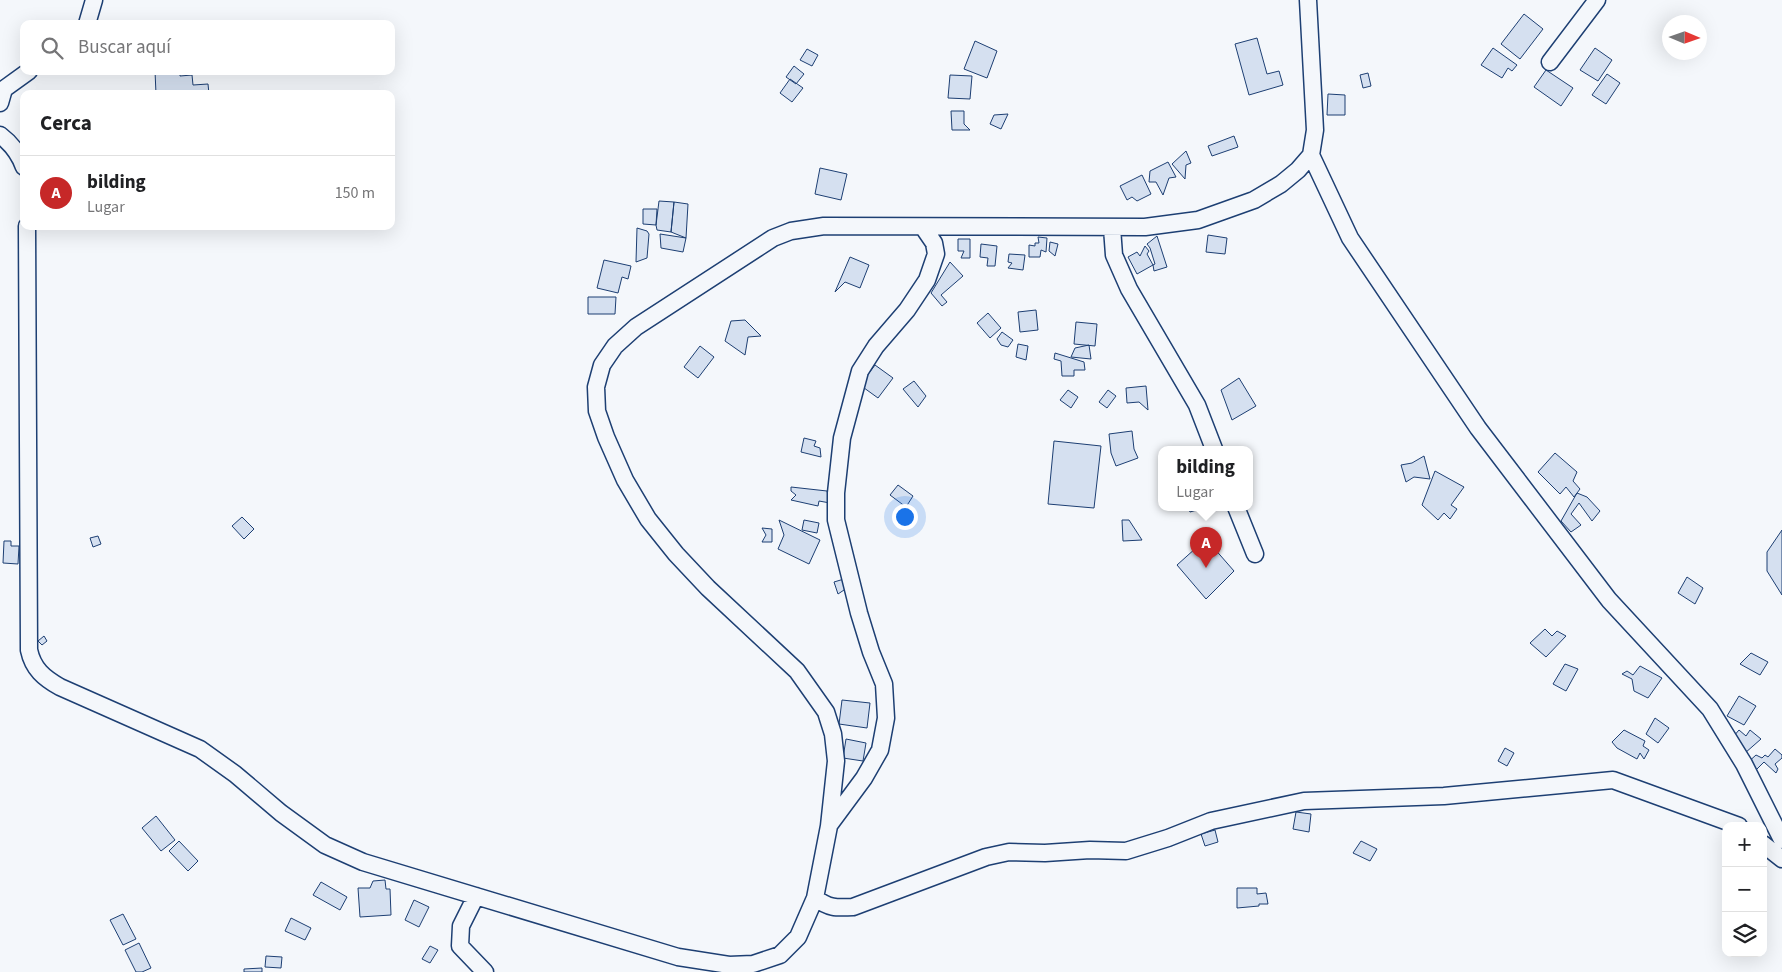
<!DOCTYPE html>
<html lang="es">
<meta charset="utf-8">
<style>
body{margin:0;font-family:"Source Sans 3",sans-serif;background:#f2f2f2;color:#202124}
.controls{position:absolute;right:15px;bottom:15px;display:grid;overflow:hidden;border-radius:10px;box-shadow:0 5px 20px #0002}
.controls button{width:45px;height:45px;display:grid;place-items:center;padding:0;border:0;border-bottom:1px solid #e0e0e0;background:#fff;color:#202124;font:25px sans-serif}
.compass{position:absolute;left:1662px;top:15px;width:45px;height:45px;border-radius:50%;background:#fff;box-shadow:0 5px 20px #0002;rotate:92deg}
.you{position:absolute;left:904px;top:516px;width:18px;height:18px;margin:-12px;border:4px solid #fff;border-radius:50%;background:#1a73e8;box-shadow:0 0 0 8px #1a73e833}
.badge{display:grid;place-items:center;width:32px;height:32px;border-radius:50%;background:#c62828;color:#fff;font-size:16px;font-weight:700}
.pin{position:absolute;translate:-50% -41px;filter:drop-shadow(0 1px 2px #0008)}
.pin::after{content:'';position:absolute;top:26px;width:18px;height:15px;background:inherit;clip-path:polygon(0 0,100% 0,50% 100%)}
.popup{position:absolute;left:1158px;top:446px;width:95px;height:65px;box-sizing:border-box;display:grid;place-content:center;border-radius:10px;background:#fff;filter:drop-shadow(0 1px 4px #0005);font-size:16px;white-space:nowrap;color:#757577}
.popup b{font-size:19px;color:#202124}
.popup::after{content:'';position:absolute;left:50%;top:100%;margin-left:-10px;border:10px solid transparent;border-top-color:#fff}
.list{margin:0;padding:0;list-style:none}
h2{display:flex;justify-content:space-between;align-items:center;height:65px;margin:0;padding:0 20px;font-size:21px}
h2 small{font-size:16px;font-weight:400;color:#757577}
.list li{display:grid;grid-template-columns:32px 1fr auto;gap:15px;align-items:center;box-sizing:border-box;height:75px;padding:0 20px;border-top:1px solid #e0e0e0}
.list b{display:block;font-size:19px;white-space:nowrap}
.list p{margin:0;font-size:16px;white-space:nowrap;color:#757577}
.list em{font-size:16px;font-style:normal;color:#757577}
.icon{flex:none;width:28px;height:28px;fill:none;stroke:currentColor;stroke-width:2;stroke-linecap:round;stroke-linejoin:round}
.map{position:relative;flex:none;width:1782px;height:972px;overflow:hidden}
.search{position:absolute;background:#fff;box-shadow:0 5px 20px #0002;left:20px;top:20px;width:375px;height:55px;display:flex;align-items:center;gap:12px;box-sizing:border-box;padding:0 18px;border-radius:10px;color:#757577;font-size:19px}
.panel{position:absolute;background:#fff;box-shadow:0 5px 20px #0002;left:20px;top:90px;width:375px;height:140px;border-radius:10px}
.map>svg:first-child{display:block}
.building{fill:#d5e0f0;stroke:#1d3f73}
.lines{fill:none;stroke-linecap:round;stroke-linejoin:round}
.minor-casing{stroke:#1d3f73;stroke-width:19}
.minor{stroke:#f4f7fb;stroke-width:16}
</style>
<div class="map">
<svg width="1782" height="972" viewBox="0 0 1782 972">
<rect width="100%" height="100%" fill="#f4f7fb"/>
<path class="building" d="M1524,14l19,15 -23,30 -19,-15z
M1257,38l10,36 12,-3 4,14 -34,10 -14,-51z
M975,41l22,10 -10,27 -23,-9z
M1493,48l24,17 -5,6 -4,-3 -6,10 -21,-13z
M1595,48l17,12 -14,21 -18,-11z
M807,49l11,6 -6,11 -12,-6z
M794,66l10,8 -8,10 -10,-7z
M1546,70l27,18 -12,18 -27,-19z
M155,71h25v5l12,-1 1,10 15,-1 1,10h-53z
M1368,73l3,13 -8,2 -3,-13z
M1607,74l13,9 -14,21 -14,-9z
M950,75l22,1 -2,23 -22,-1z
M790,79l13,9 -11,14 -12,-9z
M1328,94l17,1v20h-18z
M951,111h13v13l6,6h-18z
M1008,114l-7,15 -11,-5 4,-9z
M1234,136l4,11 -26,9 -4,-10z
M1186,151l5,12 -5,2 -1,14 -13,-15z
M1168,162l8,15 -7,1 -6,17 -7,-13h-7l1,-11z
M820,168l27,6 -6,26 -26,-6z
M1142,175l9,19 -14,7 -5,-4 -5,3 -7,-14z
M659,201l15,1 -3,30 -14,-2 -1,-5z
M674,202l14,2 -2,34 -15,-6z
M643,209h14l-1,16 -13,-1z
M637,228l10,3 2,3 -2,24 -11,4z
M660,234l26,4 -3,14 -22,-4z
M1208,235l19,3 -2,16 -19,-2z
M1157,236l10,31 -13,4 -1,-6 2,-1 -5,-16 -3,-4z
M1038,237l9,1 -1,14 -5,-2 -1,7h-11v-12l6,1v-3h4z
M958,239h12v19h-9l3,-7h-6z
M1050,242l8,2 -3,12 -6,-5z
M981,244l16,2 -2,20h-8l1,-8 -8,-1z
M1145,246l4,5 -2,3 6,11 -16,9 -9,-17 9,-5 3,4z
M1009,254l16,1 -2,15 -15,-2 4,-5 -4,-1z
M850,257l19,8 -9,23 -15,-6 -10,10z
M604,260l27,6 -3,13 -6,-2 -4,16 -21,-5z
M950,262l13,14 -22,19 6,7 -5,4 -11,-13z
M588,297h28l-1,17h-27z
M1036,310l2,20 -18,2 -2,-20z
M988,313l13,15 -11,10 -13,-15z
M745,320l16,16 -13,1 -3,18 -20,-14 6,-20z
M1076,322l21,2 -2,22 -21,-2z
M1002,332l11,8 -5,7 -7,-2 -4,-6z
M1018,344l10,2 -2,14 -10,-3z
M1089,345l2,14 -20,-2 4,-9z
M700,346l14,11 -16,21 -14,-11z
M1055,353l29,9 1,8h-11v6h-12l-1,-15 -7,-2z
M875,365l18,13 -15,20 -18,-13z
M1239,378l17,28 -24,14 -11,-30z
M914,381l12,15 -8,11 -15,-18z
M1146,386l2,24 -9,-8 -12,1 -1,-15z
M1068,390l10,7 -7,11 -11,-8z
M1108,390l8,6 -9,12 -8,-6z
M1132,431l2,18 4,9 -22,8 -5,-13 -2,-19z
M804,438l12,3 -2,5 6,2 1,9 -20,-5z
M1054,441l47,5 -7,62 -46,-4z
M1555,453l22,19 -4,9 7,8 -6,8 -8,-10 -6,7 -22,-22z
M1424,456l6,23 -16,-2 -8,5 -5,-17 11,-2z
M1435,471l29,16 -13,18 6,4 -7,10 -6,-6 -6,7 -16,-15z
M898,485l15,11 -7,11 -16,-12z
M791,487l36,4 3,12 -11,-2 -1,5 -27,-6 5,-5 -5,-4z
M1577,493l10,4 13,14 -8,10 -13,-18 -8,11 10,11 -10,7 -10,-11z
M1188,507h19l-17,5z
M242,517l12,12 -10,10 -12,-13z
M779,520l41,20 -11,24 -31,-15 6,-14z
M804,520l15,3 -2,10 -15,-3z
M1122,520h7l13,20 -19,1z
M762,528l10,1v13h-10l4,-7z
M1782,530v65l-15,-24v-19z
M98,536l3,8 -8,3 -3,-9z
M1206,539l28,32 -28,28 -29,-34z
M4,541h7v5h8l-1,18 -15,-1z
M1687,577l16,11 -8,16 -17,-11z
M844,579l3,9 -9,6 -4,-12z
M1545,629l7,7 5,-5 9,5 -20,21 -16,-14z
M44,636l3,5 -5,4 -4,-4z
M1751,653l17,9 -8,13 -20,-11z
M1565,664l13,5 -12,22 -13,-7z
M1640,666l22,12 -14,20 -14,-7 -2,-12 -10,-5 5,-3 6,4z
M1739,696l17,10 -12,19 -17,-9z
M842,700l28,3 -3,25 -28,-4z
M1655,718l14,10 -11,15 -12,-9z
M1624,730l21,11 -2,5 6,4 -5,9 -4,-6 -3,6 -20,-11 -5,-6z
M1739,730l7,6 4,-6 11,9 -16,14 -12,-16z
M846,739l20,4 -3,18 -20,-3z
M1505,748l9,5 -7,13 -9,-5z
M1775,749l7,6v3l-7,6 3,5 -2,4 -12,-11 -10,10 -8,-8 10,-9 6,3 3,-3 3,2z
M1296,812l15,2 -2,18 -16,-3z
M156,816l19,24 -14,11 -19,-23z
M1215,830l3,12 -13,4 -4,-12z
M179,841l19,20 -10,10 -19,-20z
M1361,841l16,8 -7,12 -17,-8z
M385,880l1,9h4l1,26 -31,2 -2,-29h12l3,-7z
M321,882l26,15 -7,13 -27,-15z
M1237,888h20v6l9,-1 2,11h-9v2l-22,2z
M414,900l15,7 -10,20 -14,-7z
M123,914l13,25 -13,6 -13,-25z
M291,918l20,10 -6,12 -20,-9z
M139,943l12,25 -9,4h-6l-11,-22z
M430,946l8,4 -8,13 -8,-4z
M266,956l16,1 -1,11 -16,-1z
M262,968v4h-18v-3z"/>
<g class="lines">
<g class="minor-casing">
<path id="minor" d="M87,24l7,-24
M1550,62l47,-62
M0,103l4,-14 25,-18
M0,135c12,9 19,18 24,32
M1311,155l39,83 128,190 131,172 101,109 34,55 38,76
M27,226l2,424c4,19 15,28 31,37l140,62 35,25 46,39 44,32 38,17 315,95 51,8 24,-1 27,-9 18,-18 17,-39 14,-72 7,-65 -3,-27 -7,-22 -29,-41 -89,-83 -32,-34 -28,-35 -23,-39 -19,-43 -9,-26 -1,-24 6,-22 13,-19 21,-19 137,-89 18,-7 33,-5 321,1 53,-7 56,-20 27,-16 17,-14 13,-15 4,-25 -7,-130
M1112,228l2,27 15,34 68,116 17,44
M1236,507l19,47
M830,824l34,-46 16,-28 6,-32 -2,-34 -13,-32 -12,-39 -23,-93v-27l6,-55 18,-67 16,-25 31,-36 20,-30 9,-26 -2,-11 -11,-16
M1763,844l19,15
M476,896l-15,30 -1,20 25,26
M815,898c14,10 20,10 38,9l133,-50 23,-5 36,1 45,-3 36,1 42,-13 43,-17 93,-20 140,-5 169,-16 126,46"/>
</g>
<use href="#minor" class="minor"/>
</g>
</svg>
<div class="controls">
<button>+</button>
<button>−</button>
<button><svg class="icon" aria-label="layers" viewBox="0 0 24 24"><path d="M12 4l9 5-9 5-9-5zM3 14l9 5 9-5"/></svg></button>
</div>
<svg class="compass" viewBox="-18 -18 36 36"><path d="M0-13l5 13h-10z" fill="#e53935"/><path d="M0 13l5-13h-10z" fill="#757577"/></svg>
<div class="you"></div>
<div class="pin badge" style="left:1206px;top:568px">A</div>
<div class="popup"><b>bilding</b>Lugar</div>
<div class="search"><svg class="icon" aria-label="search" viewBox="0 0 24 24"><circle cx="10" cy="10" r="6"/><path d="M15 15l6 6"/></svg>Buscar aquí</div>
<section class="panel">
<h2>Cerca<small></small></h2>
<ul class="list">
<li><span class="badge">A</span><div><b>bilding</b><p>Lugar</p></div><em>150 m</em></li>
</ul>
</section>
</div>
